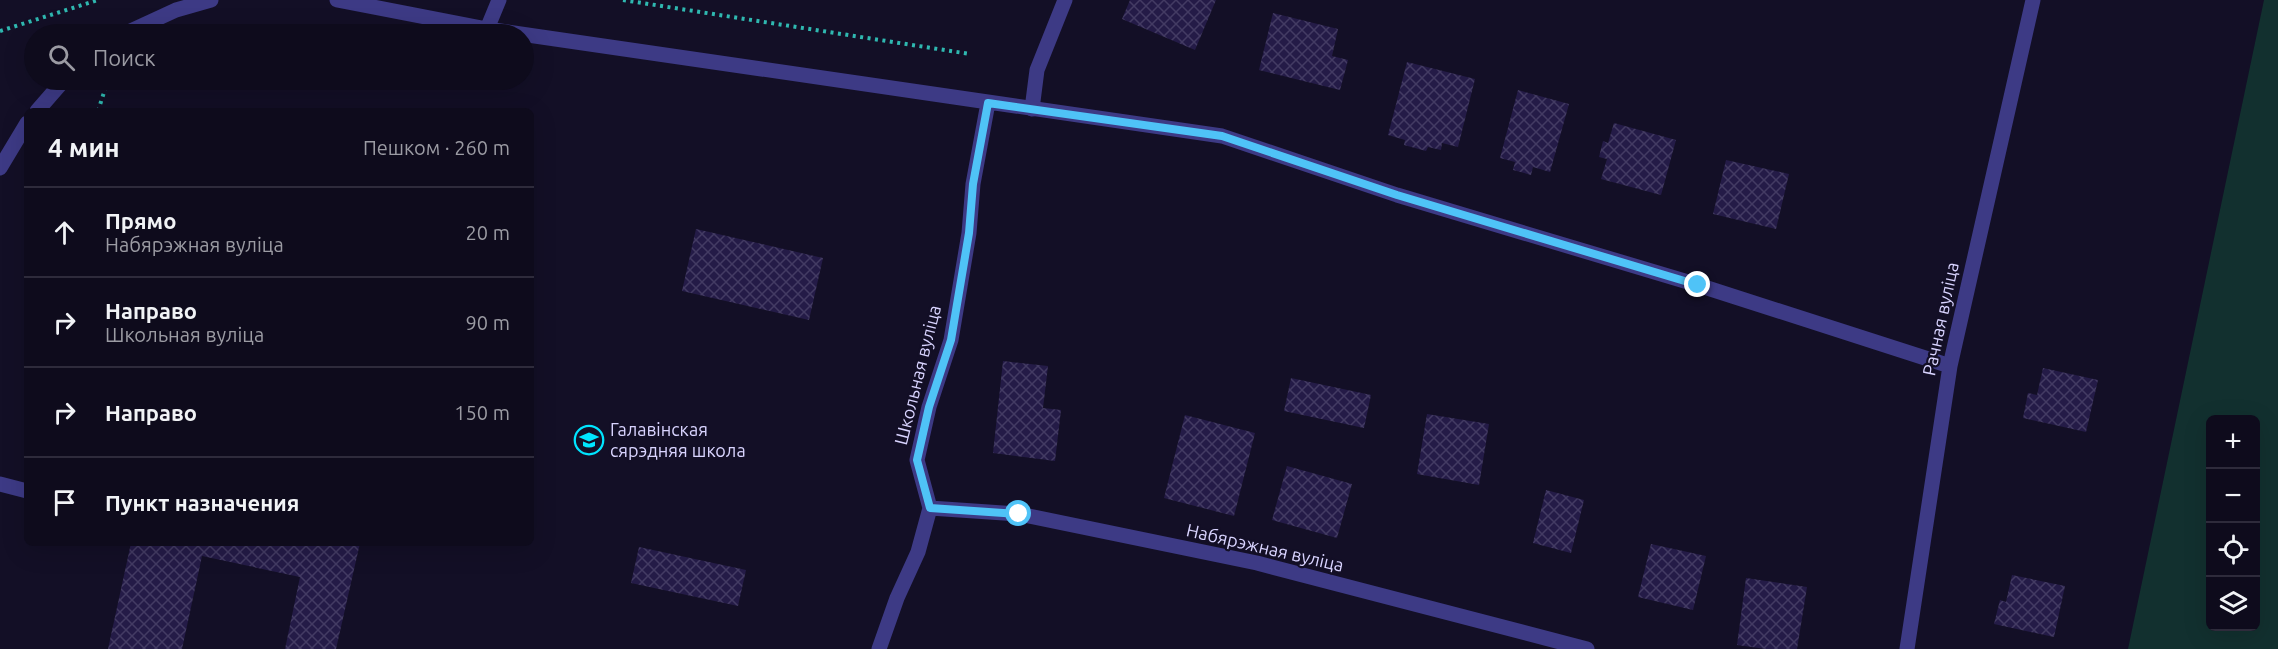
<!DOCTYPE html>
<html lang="ru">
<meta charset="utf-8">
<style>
body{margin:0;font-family:Ubuntu,sans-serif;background:#171425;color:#f1f3f6}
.controls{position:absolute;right:18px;bottom:18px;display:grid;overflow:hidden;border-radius:9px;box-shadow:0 6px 24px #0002}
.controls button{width:54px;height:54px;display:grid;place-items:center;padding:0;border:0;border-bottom:2px solid #2e2b3b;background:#0e0b1c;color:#f1f3f6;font:30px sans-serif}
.stop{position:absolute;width:18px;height:18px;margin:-14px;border:4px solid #4fc3f7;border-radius:50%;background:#fff}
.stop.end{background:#4fc3f7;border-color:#fff;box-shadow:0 2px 6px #0008}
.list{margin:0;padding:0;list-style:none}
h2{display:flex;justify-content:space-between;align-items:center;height:78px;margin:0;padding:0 24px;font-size:26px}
h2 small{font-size:20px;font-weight:400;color:#9b9ba3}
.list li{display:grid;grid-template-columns:39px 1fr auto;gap:18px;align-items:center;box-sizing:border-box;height:90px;padding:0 24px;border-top:2px solid #2e2b3b}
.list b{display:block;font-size:22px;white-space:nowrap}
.list p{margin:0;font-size:20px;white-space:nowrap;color:#9b9ba3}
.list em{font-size:20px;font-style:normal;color:#9b9ba3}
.icon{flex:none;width:33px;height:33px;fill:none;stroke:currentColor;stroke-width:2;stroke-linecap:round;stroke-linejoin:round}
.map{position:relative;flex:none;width:2278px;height:649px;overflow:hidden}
.search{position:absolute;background:#0e0b1c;box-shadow:0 6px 24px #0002;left:24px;top:24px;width:510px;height:66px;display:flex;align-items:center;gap:15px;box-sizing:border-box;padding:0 21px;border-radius:33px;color:#9b9ba3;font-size:22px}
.panel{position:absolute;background:#0e0b1c;box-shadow:0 6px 24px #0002;left:24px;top:108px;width:510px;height:438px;border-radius:9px}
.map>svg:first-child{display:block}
.grass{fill:#12302f;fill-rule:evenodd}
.building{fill:url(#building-cross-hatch)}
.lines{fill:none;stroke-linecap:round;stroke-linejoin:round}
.path{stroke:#2fb8b0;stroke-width:4;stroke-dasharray:3 4.5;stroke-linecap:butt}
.lane{stroke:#3d3a85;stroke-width:15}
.street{stroke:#3d3a85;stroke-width:15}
.route{stroke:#4fc3f7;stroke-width:8}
.labels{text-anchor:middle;stroke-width:4.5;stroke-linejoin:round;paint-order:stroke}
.street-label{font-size:18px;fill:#d9d4ff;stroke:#130f26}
.poi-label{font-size:18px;fill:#d9d4ff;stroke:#130f26;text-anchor:start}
</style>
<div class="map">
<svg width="2278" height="649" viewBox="0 0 2278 649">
<defs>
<pattern id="building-cross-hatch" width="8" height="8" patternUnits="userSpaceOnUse" patternTransform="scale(1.5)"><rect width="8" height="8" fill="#241b47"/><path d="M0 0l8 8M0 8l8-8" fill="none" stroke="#433b63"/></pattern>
</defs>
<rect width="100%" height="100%" fill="#130f26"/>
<path class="grass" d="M2264,0h14v649h-150zM2210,420h46v206h-46z"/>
<path class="building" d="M1130,0h86l-21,50 -73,-31z
M1273,13l65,16 -6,27 16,4 -8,30 -81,-20z
M1407,62l68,17 -17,68 -16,-4 -1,7 -13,-3 -2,4 -22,-6 1,-5 -17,-5z
M1518,90l51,14 -19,68 -17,-5 -2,8 -18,-5 2,-8 -15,-4z
M1614,123l62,17 -15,55 -60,-16 6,-20 -8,-2 4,-16 5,2z
M1726,160l63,14 -13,55 -63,-15z
M696,229l127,29 -14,62 -127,-29z
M1003,361l45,5 -5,42 18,2 -6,51 -62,-8z
M2043,368l55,12 -12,52 -63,-14 5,-25 9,2z
M1291,378l80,17 -7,33 -80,-17z
M1427,414l62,10 -10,61 -62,-11z
M1185,415l70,18 -21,83 -70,-18z
M1287,466l65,18 -15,54 -65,-18z
M1546,490l38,10 -13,53 -38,-10z
M131,543h229l-24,106h-51l15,-72 -98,-21 -20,93h-74z
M1651,544l55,12 -13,54 -55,-13z
M639,547l107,23 -8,36 -107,-23z
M2012,575l53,11 -11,51 -60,-13 6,-24 6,2z
M1746,578l61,9 -10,62h-31l-29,-4z"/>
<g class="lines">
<path class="path" d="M623,0l347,54
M0,31l98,-31
M98,111l10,-31"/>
<path class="lane" d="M1032,109l5,-39 28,-70
M0,484l27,7"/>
<path class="street" d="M337,0l150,29 735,107 175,59 301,90 252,81
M487,29l12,-29
M124,34l52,-24 35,-10
M37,111l27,-31
M0,168l27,-45
M930,508l89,6 238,49 330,86
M879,649l18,-51 21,-46 12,-44 -13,-48 12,-53 22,-67 18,-107 4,-49 15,-81
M1907,649l43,-283 83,-366"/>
</g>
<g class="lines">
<path class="route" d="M1019,514l-89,-6 -13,-48 12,-53 22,-67 18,-107 4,-49 15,-81 234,33 175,59 301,90"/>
</g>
<defs>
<g id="school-ring" transform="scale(1.5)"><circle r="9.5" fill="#130f26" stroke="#00e5ff" stroke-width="1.5"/><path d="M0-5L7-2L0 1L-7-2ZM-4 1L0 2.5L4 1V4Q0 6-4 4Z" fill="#00e5ff"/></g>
</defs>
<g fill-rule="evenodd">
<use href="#school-ring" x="589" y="440"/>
</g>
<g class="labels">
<g class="street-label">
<text transform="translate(1941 319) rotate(-78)" y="6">Рачная вуліца</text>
<text transform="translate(918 375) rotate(-76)" y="6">Школьная вуліца</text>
<text transform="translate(1265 548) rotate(13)" y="6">Набярэжная вуліца</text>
</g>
<g class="poi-label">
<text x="610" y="436">Галавінская<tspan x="610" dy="21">сярэдняя школа</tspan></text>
</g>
</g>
</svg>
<div class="controls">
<button>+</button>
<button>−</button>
<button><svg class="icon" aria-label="locate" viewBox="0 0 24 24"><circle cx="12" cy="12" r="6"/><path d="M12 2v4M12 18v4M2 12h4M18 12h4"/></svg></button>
<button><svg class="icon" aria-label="layers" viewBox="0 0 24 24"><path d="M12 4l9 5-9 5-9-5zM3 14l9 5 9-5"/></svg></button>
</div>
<div class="stop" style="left:1019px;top:514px"></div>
<div class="stop end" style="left:1698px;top:285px"></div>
<div class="search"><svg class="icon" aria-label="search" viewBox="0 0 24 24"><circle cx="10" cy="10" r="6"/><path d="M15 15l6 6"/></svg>Поиск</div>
<section class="panel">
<h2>4 мин<small>Пешком · 260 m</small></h2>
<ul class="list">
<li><svg class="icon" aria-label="ahead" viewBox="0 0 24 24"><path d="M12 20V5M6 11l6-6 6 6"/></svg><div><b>Прямо</b><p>Набярэжная вуліца</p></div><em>20 m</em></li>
<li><svg class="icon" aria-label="right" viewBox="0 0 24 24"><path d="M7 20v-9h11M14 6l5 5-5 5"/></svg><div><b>Направо</b><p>Школьная вуліца</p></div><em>90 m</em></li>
<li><svg class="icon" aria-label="right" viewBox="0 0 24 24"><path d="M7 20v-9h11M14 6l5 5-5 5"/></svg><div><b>Направо</b></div><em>150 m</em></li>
<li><svg class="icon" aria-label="arrive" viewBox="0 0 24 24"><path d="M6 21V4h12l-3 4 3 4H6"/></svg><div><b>Пункт назначения</b></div></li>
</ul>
</section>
</div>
